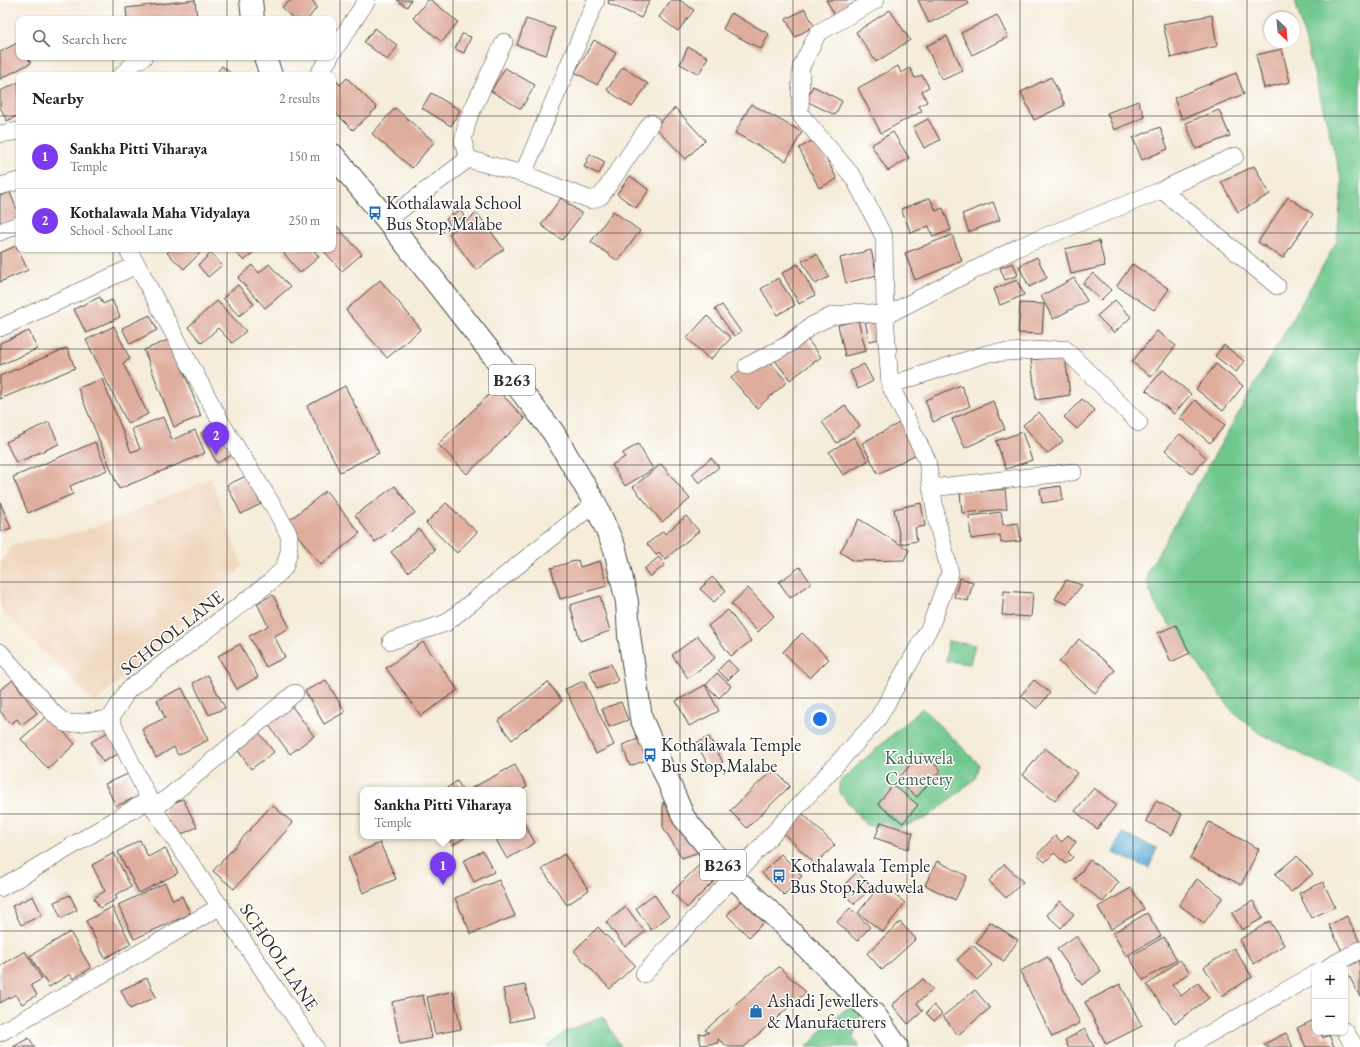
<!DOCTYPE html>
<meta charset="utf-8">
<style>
body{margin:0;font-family:"EB Garamond",serif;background:#f6f6f6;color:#202124}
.controls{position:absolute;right:12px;bottom:12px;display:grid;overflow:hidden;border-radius:8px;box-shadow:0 1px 3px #0004}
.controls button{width:36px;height:36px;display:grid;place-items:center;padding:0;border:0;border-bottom:1px solid #e0e0e0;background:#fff;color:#202124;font:20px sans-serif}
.compass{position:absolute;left:1264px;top:12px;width:36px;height:36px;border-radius:50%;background:#fff;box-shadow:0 1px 3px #0004;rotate:154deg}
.you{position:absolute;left:820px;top:719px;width:14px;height:14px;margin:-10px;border:3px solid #fff;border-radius:50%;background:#1a73e8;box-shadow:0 0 0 6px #1a73e833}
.badge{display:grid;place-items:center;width:26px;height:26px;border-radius:50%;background:#7c3aed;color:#fff;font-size:13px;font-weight:700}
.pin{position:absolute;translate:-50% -33px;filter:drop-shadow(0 1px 2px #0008)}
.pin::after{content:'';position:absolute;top:21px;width:14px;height:12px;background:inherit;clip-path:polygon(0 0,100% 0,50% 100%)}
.popup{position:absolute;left:360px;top:787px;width:166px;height:52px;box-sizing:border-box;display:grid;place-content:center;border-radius:8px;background:#fff;filter:drop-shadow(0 1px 3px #0005);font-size:13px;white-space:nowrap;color:#757577}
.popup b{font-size:15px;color:#202124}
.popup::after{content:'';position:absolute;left:50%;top:100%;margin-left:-8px;border:8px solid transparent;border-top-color:#fff}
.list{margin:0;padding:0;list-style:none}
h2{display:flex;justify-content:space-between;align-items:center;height:52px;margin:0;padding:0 16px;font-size:17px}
h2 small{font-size:13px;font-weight:400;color:#757577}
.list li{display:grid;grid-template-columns:26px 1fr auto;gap:12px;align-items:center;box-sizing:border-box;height:64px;padding:0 16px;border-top:1px solid #e0e0e0}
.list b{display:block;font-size:15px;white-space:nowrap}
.list p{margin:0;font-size:13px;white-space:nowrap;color:#757577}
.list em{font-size:13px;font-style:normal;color:#757577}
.icon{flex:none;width:22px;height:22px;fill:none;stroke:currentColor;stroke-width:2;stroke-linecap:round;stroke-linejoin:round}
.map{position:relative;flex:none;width:1360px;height:1047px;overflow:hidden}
.search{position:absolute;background:#fff;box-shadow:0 1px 3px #0004;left:16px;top:16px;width:320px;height:44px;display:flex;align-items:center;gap:10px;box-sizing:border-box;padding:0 14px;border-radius:8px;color:#757577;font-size:15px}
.panel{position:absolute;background:#fff;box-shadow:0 1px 3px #0004;left:16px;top:72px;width:320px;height:180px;border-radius:8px}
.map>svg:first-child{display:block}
.built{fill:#f0d6bc}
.green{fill:#70c78d;stroke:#4e795c}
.water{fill:#56a9d1;stroke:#406a7e}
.building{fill:#dfad9e}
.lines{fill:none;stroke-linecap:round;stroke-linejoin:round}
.street-casing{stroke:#494845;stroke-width:18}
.primary-casing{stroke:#494845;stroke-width:24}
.street{stroke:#fff;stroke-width:17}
.primary{stroke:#fff;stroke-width:22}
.grid{fill:none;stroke:#2b2b2b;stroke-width:1;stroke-opacity:0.55}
.labels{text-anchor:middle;stroke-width:3;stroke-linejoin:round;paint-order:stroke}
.shield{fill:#fff;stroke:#6b6b6b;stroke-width:1}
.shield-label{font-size:17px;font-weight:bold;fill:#2b2b2b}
.poi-label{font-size:18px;fill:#2b2b2b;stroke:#fff;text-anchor:start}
.street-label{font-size:18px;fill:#2b2b2b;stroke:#fff}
.park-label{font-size:18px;fill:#43624d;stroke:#fff}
</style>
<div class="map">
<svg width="1360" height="1047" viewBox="0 0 1360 1047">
<rect width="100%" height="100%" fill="#fff"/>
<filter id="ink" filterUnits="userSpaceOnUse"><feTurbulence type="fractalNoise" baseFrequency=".025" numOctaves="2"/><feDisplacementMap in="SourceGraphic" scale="8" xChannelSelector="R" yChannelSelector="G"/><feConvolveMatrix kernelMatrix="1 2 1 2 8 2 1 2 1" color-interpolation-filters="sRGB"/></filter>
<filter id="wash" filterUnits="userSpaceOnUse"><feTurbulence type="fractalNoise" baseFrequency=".012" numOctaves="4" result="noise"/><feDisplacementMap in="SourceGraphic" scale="16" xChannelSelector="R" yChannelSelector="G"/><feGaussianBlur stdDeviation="0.9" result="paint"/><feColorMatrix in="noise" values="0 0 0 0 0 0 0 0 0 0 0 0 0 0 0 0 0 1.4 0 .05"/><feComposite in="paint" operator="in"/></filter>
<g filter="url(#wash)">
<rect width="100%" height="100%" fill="#f5ecd9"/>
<path class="built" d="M211,479l31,88 -147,136 -95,-95v-46l14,-18 70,-13z"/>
<path class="green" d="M1295,0h65v783l-101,-50 -27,-22 -76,-105 -9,-23 1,-12 189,-330 5,-59z
M948,641l27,4 -5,19 -24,-3z
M922,708l57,56 -4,15 -47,38 -32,13 -30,-5 -26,-32 -1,-11z
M854,1003l8,8 -9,26 7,10h-53l22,-25z
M603,1016l18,31h-74l19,-16z"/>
<path class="water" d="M1122,833l35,15 -8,20 -36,-15z"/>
<g id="blocks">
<path class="building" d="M195,0l2,19h-70l-1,-11z
M291,0h21l5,7 -9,12h-15l-11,-12z
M397,0h14l-4,7z
M428,0h3l27,22 -16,20 -29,-24z
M609,0h41l-9,18 -33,-15z
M671,0h9l14,10 -16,21 -19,-14z
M826,0h34l-25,15z
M918,0h49l2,4 -40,19z
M805,9l9,17 -19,11 -9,-18z
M890,10l20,30 -34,22 -20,-30z
M731,13l38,21 -8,15 -38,-20z
M997,15l11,22 -36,18 -11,-22z
M1212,15l5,31 -46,12 -8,-34z
M526,19l29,9 -9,27 -29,-10z
M375,28l23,18 -11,14 -23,-18z
M462,34l9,3 -7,16 -9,-4z
M947,36l16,35 -21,9 -16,-34z
M594,40l22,13 -19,32 -22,-13z
M19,42v15h8l4,6 -31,16v-27z
M688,47l20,10 -9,17 -19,-10z
M1282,49l8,33 -26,6 -8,-33z
M222,66l11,9h-18z
M898,66l3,7 9,-5 5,10 7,-3 7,12 -7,4 5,11 -8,4 3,5 -41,22 -23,-45z
M623,67l25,17 -16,23 -25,-17z
M505,68l30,17 -14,24 -30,-18z
M1236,73l8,21 -62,25 -8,-21z
M1051,77l14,28 -31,15 -13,-28z
M347,78l30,30 -24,22 -20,-20v-28l2,-2 5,5z
M19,82v33l-12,6 -7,-14v-16z
M813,86l29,15 -7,14 -29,-14z
M431,93l29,17 -9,16 -29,-18z
M1138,101l7,16 -31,13 -7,-17z
M751,104l51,28 -16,29 -51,-28z
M395,108l39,34 -22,26 -40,-34z
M675,108l30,32 -19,19 -31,-32z
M1219,110l11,26 -34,13 -10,-26z
M928,119l12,21 -16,8 -11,-21z
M1160,127l8,22 -26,11 -9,-22z
M893,132l16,26 -21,13 -17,-26z
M816,139l21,40 -18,9 -20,-40z
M590,154l15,8 -6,12 -15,-7z
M1254,166l16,28 -32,18 -17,-30z
M630,176l19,14 -13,18 -19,-14z
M10,192l9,24 -19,11v-31z
M1288,197l25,17 -30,44 -25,-16z
M561,198l21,16 -20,26 -21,-15z
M930,198l6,13 7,-3 8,22 -18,7 -4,-11 -18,7 -10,-24z
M993,202l7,18 -31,12 -7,-18z
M460,210l4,6 -14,9 -4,-6z
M613,211l27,20 -22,30 -27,-19z
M477,213l27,36 -28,21 -27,-36z
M333,222l29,32 -20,17 -20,-22h11z
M952,235l10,26 -47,19 -10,-27z
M1099,241l6,25 -34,8 -6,-25z
M16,246l12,24 -28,12v-29z
M171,249h33l-20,20 -17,-16z
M232,249h25l-13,12z
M286,249h27l6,8 -19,16 -17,-21z
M871,250l6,25 -31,8 -6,-25z
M211,253l11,12 -14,12 -10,-12z
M817,254l12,23 -14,7 -13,-23z
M1037,257l10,21 -18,9 -10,-21z
M1013,263l5,12 -13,5 -5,-12z
M269,264l21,23 -25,21 -27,-30 14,-13 7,8z
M798,264l17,31 -16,9 -17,-31z
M1132,264l37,25 -15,21 -37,-24z
M1093,273l18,17 -10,10 -18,-17z
M778,278l17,27 -18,10 -16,-26z
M1074,278l13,23 -34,18 -12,-23z
M380,280l41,49 -34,29 -41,-48z
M1017,280l7,15 -24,10 -6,-16z
M238,285l16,19 -15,12 -16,-18z
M100,297l3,7 9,-4 8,17 -34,16 -12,-24z
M1115,300l16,17 -17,16 -17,-17z
M217,301l29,30 -14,12 -14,-15 -16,15 -14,-16z
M1020,303l24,1 -2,30 -24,-1z
M722,305l19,27 -7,4 -19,-27z
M880,312l5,26 -16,3 -5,-26z
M150,315l7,15 -27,14 -8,-16z
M707,316l24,22 -21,22 -23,-22z
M858,320l8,31 -21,5 -7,-31z
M114,326l16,33 -7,4 25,51 -20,10 -42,-84z
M797,326l24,31 -31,23 -23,-30z
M29,331l8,18 -37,16v-22z
M1157,331l19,15 -25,31 -19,-15z
M171,339l30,77 -27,11 -30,-77z
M1224,345l20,16 -8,11 -21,-16z
M67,348l8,20 -75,31v-23z
M761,352l26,30 -30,26 -26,-30z
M1065,356l5,39 -34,5 -5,-40z
M864,364l9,17 -15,8 -8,-18z
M1216,364l27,22 -20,25 -27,-22z
M1163,370l28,24 -17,20 -28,-24z
M102,379l29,73 9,-3 -8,-20 31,-12 9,23 23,-10 10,23 -86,36 -41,-101z
M961,385l9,21 -37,16 -8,-22z
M345,386l34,67 -39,19 -33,-66z
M496,388l29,31 -58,55 -29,-30z
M1082,399l13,12 -18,18 -13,-12z
M1195,400l30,25 -15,18 -30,-25z
M993,401l12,28 -40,19 -13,-29z
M845,405l15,21 -23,17 -15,-21z
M1039,412l24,29 -16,13 -24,-29z
M903,421l17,31 -42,22 -16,-31z
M49,422l10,22 -43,19 -10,-21z
M215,424l17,31 -15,8 -16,-30z
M1022,432l10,28 -26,9 -10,-28z
M1180,434l27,24 -15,16 -27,-24z
M854,437l14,24 -25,14 -14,-23z
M95,442l12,28 -37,16 3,8 -45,19 -15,-36z
M638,444l15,25 -28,17 -13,-21 13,-8 -2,-4z
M711,458l8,9 -20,16 -7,-9z
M661,464l29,35 -28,23 -29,-35z
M246,476l15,28 -20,10 -14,-29z
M395,486l20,27 -40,29 -20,-27z
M1061,486l2,14 -21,3 -2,-14z
M1005,489l2,20 -45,4 -2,-20z
M326,491l34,42 -39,32 -34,-43z
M0,502l11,26 -11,4z
M446,503l31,29 -20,21 -31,-30z
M921,503l4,23 -10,2 2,13 -16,3 -7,-35z
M1001,512l2,13 15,-2 3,18 -20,2 -1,-8 -29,4 -2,-23z
M686,516l13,15 -34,28 -6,-7 -3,3 -9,-11 16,-13 2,3z
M859,519l50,31 -5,10 -50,1 -14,-9z
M419,529l16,21 -27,22 -17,-20z
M659,557l6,8 -15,12 -6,-8z
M578,560l2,7 20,-6 7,25 -47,13 -9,-31z
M800,567l11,16 -21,15 -11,-16z
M712,577l14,13 -12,12 -14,-13z
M960,578l13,4 -5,19 -14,-4z
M1066,580l16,5 -15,19 -12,-5z
M748,588l26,28 -16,16 -27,-28z
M1004,591l29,2 -2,24 -29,-2z
M273,595l17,33 -16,8 11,21 -19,10 -17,-31 19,-10 -11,-23z
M600,596l10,35 -30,10 -10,-36z
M728,610l23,31 -20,15 -23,-30z
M1176,625l14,28 -19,9 -13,-29z
M802,633l27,26 -19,19 -27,-26z
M698,636l17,22 -27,20 -16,-23z
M1079,639l36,31 -20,23 -36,-31z
M423,642l35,48 -37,26 -35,-48z
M240,644l18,33 -21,12 -19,-33z
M728,660l10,10 -10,10 -10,-10z
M611,664l7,17 -21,8 -7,-18z
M717,673l14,13 -12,12 -13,-13z
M208,675l17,33 -16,7 -16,-32z
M13,680l24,33 -16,12 -4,-6 -7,5 -10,-13v-21z
M326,680l19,32 -21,12 -19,-33z
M1034,680l16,13 -13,16 -16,-14z
M584,681l30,64 -18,9 -31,-65z
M548,682l14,19 -50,39 -14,-19z
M705,685l14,26 -30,15 -13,-25z
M182,688l26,52 -30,15 -4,-8 -18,11 -14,-29 23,-11 -8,-18z
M288,701l26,35 -24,18 -23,-31z
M621,702l7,18 -19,7 -7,-18z
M48,715l27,29 -27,25 -27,-30z
M256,729l18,23 -23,17 -17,-24z
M108,732l12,21 -17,9 -12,-20z
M709,737l14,25 -13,6 -14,-25z
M641,738l8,21 -19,7 -8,-21z
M1045,748l32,25 -22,27 -32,-25z
M921,753l20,17 -24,27 -20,-17z
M515,765l12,22 -5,3h-51l-1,-1z
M773,769l17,17 -43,42 -17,-17z
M128,774l11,22 -23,10 -11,-22z
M457,781l6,9h-19z
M893,785l25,20 -15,18 -25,-19z
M1094,788l22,17 -19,24 -22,-18z
M183,799l14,28 -21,10 -13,-29z
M1156,801l26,13 -10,21 -26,-14z
M663,802l36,50 -17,6 -19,-31z
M272,805l21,18 -59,66 -21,-18z
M801,812l34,33 -20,19 -34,-33z
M523,821l12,22 -28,16 -13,-23h29z
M881,822l32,11 -5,16 -33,-11z
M1209,822l50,27 -18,36 -51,-27z
M1068,835l8,7 -8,10 5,5 -7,7 -12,-11 -9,9 -8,-7 18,-19 7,6z
M447,836h20l-14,9z
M140,840l8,17 17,-9 13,25 -39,20 -21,-41z
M380,843l16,36 -33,14 -15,-36z
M483,851l11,21 -20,10 -11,-21z
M114,853l17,34 -16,8 2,4 -17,9 -6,-10 11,-7 -13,-26z
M564,854l25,36 -22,15 -25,-36z
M781,854l21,22 -18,19 -22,-22z
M1297,856l16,18 -22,18 -16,-18z
M1090,860l29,22 -16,20 -28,-22z
M703,861l16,15 -32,32 -15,-16z
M937,861l30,15 -12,24 -30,-15z
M1004,864l19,18 -17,16 -17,-17z
M857,872l15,15 -18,17 -14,-15z
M1197,879l26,18 -19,26 -25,-18z
M499,880l16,36 -44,18 -16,-36z
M1323,882l12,25 -24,11 -12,-25z
M165,883l8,17 9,-4 8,18 -56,25 -16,-34z
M881,884l24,19 -22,29 -25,-19z
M1131,888l13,21 -33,20 -13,-22z
M654,894l15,22 -18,14 -15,-22z
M748,894l22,22 -21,21 -22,-22z
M70,895l7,15 -16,8 -7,-16z
M33,896l9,19 -21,10 -9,-19z
M1060,901l14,13 -13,14 -14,-13z
M1253,901l10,17 -21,12 -10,-17z
M112,907l19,37 -26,14 -19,-37z
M626,907l19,25 -20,15 -19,-25z
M850,908l20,19 -13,14 -20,-19z
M1147,913l14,23 -35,20 -13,-23z
M1347,916l13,27 -17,10 -14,-28z
M1270,921l14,24 -30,19 -15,-24z
M900,922l16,17 -34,31 -15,-17z
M990,922l28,18 -14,21 -28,-18z
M598,927l37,38 -25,24 -36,-38z
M70,932l21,36 -18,11 -3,-5 -21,13 -19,-31z
M1076,936l25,35 -19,14 -25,-36z
M1164,937l13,23 -34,20 -14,-23z
M973,945l19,20 -15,15 -20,-20z
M1234,948l18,29 -30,19 -18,-29z
M25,951l17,28 -11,6 6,10 -15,9 -6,-10 -16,9v-37z
M1048,957l32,66 -28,14 -32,-66z
M1180,960l10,12 -18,13 9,11 17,-13 11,15 -34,25 -28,-38z
M1360,960v37l-15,-29z
M779,967l27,25 -62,55h-15l-11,-8v4l-17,2 -2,-11 10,-1 -4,-3z
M147,978l9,19 -26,12 -9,-19z
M923,979l10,11 -16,13 6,8 -15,13 -16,-19z
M1120,984l22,42 -36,18 -21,-42z
M525,985l8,32 -23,5 -7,-33z
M975,990l15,18 -32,27 -15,-19z
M453,991l8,38 -26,5 -8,-37z
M423,995l9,43 -32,6 -8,-42z
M934,1005l8,9 -8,7 -8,-8z
M1314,1020l1,12h6l2,6 6,-3 5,12h-28l-9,-19z
M1085,1029l9,18h-26l-3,-7z
M1286,1033l7,14h-27l-2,-3z
M29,1038l6,9h-22z"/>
</g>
</g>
<g filter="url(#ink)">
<use href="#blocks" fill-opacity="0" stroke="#494845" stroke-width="1"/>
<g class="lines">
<g class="street-casing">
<path id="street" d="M333,52l34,-52
M122,75l13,-13 9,-5
M318,75l12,-18
M0,134l19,-3
M468,159l-5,-18 5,-22 36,-77
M523,174l73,-174
M0,186l19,-5
M1162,190l73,-34
M387,220l81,-61 55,15 68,26 10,-4 50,-73
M0,232l19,-8
M127,249l10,16 86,161 52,83 14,26v17l-5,16 -15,15 -141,107 -18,29 44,90 161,238
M0,328l137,-63
M747,366l42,-22 22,-18 21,-10 27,-4 26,4 134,-69 143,-57 115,96
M890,385l99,-32 76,-4 74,74
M931,488l142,-16
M391,641l55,-18 149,-120
M0,652l55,63 12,9 43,-5
M154,809l141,-116
M0,888l22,-12 128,-77
M1330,966l30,-16
M644,974l233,-254 53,-93 20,-54 -13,-52 -10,-61 -37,-75 -5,-69 -1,-79 -30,-59 -54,-64 1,-47 17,-34 58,-33
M1345,1031l10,16
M0,1033l221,-127
M1186,1047l129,-73"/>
</g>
<g class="primary-casing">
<path id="primary" d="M251,0l2,19
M265,57l6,18
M333,155l54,65 166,212 42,71 20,46 12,53 2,33 12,83 43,100 49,59 52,49 90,89 22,32"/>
</g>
<use href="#street" class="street"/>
<use href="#primary" class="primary"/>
</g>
</g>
<path class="grid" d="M113,0v19M227,0v19M340,0v1047M453,0v1047M567,0v1047M680,0v1047M793,0v1047M907,0v1047M1020,0v1047M1133,0v1047M1247,0v1047M113,57v18M227,57v18M0,116h19M333,116h1027M0,233h19M333,233h1027M113,249v798M227,249v798M0,349h1360M0,465h1360M0,582h1360M0,698h1360M0,814h1360M0,931h1360"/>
<defs>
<g id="bus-bare" transform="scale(1.08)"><path d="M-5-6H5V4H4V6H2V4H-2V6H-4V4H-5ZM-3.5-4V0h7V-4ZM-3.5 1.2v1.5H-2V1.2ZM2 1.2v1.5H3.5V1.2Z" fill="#1f6fb2" stroke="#fff" stroke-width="2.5" paint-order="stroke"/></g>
<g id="shop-bare" transform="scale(1.08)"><path d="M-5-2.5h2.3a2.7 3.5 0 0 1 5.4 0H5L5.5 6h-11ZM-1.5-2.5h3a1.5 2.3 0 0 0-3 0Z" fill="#1f6fb2" stroke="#fff" stroke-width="2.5" paint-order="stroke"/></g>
</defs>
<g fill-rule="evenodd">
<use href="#bus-bare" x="375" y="213"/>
<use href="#bus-bare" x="650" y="755"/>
<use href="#bus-bare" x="779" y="876"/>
<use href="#shop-bare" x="756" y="1011"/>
</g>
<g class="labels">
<g class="shield">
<rect x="489" y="365" width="46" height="30" rx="3"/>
<rect x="700" y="850" width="46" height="30" rx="3"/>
</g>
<g class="shield-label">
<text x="512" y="386">B263</text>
<text x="723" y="871">B263</text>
</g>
<g class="poi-label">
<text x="386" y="209">Kothalawala School<tspan x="386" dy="21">Bus Stop,Malabe</tspan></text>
<text x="661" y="751">Kothalawala Temple<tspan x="661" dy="21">Bus Stop,Malabe</tspan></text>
<text x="790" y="872">Kothalawala Temple<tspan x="790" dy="21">Bus Stop,Kaduwela</tspan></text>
<text x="767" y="1007">Ashadi Jewellers<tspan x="767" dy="21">&amp; Manufacturers</tspan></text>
</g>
<g class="street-label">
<text transform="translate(172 633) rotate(-38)" y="6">SCHOOL LANE</text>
<text transform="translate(279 957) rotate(56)" y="6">SCHOOL LANE</text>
</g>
<g class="park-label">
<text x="919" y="764">Kaduwela<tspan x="919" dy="21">Cemetery</tspan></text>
</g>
</g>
</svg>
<div class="controls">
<button>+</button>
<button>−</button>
</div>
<svg class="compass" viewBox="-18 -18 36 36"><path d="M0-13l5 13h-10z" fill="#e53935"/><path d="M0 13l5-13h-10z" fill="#757577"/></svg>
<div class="you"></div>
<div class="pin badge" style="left:443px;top:885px">1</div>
<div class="popup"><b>Sankha Pitti Viharaya</b>Temple</div>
<div class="pin badge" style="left:216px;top:455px">2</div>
<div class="search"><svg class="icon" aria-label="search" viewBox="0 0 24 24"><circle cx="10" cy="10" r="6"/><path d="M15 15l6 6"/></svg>Search here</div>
<section class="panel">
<h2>Nearby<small>2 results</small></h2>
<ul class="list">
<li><span class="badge">1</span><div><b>Sankha Pitti Viharaya</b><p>Temple</p></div><em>150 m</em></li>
<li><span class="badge">2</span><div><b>Kothalawala Maha Vidyalaya</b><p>School · School Lane</p></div><em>250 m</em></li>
</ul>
</section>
</div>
